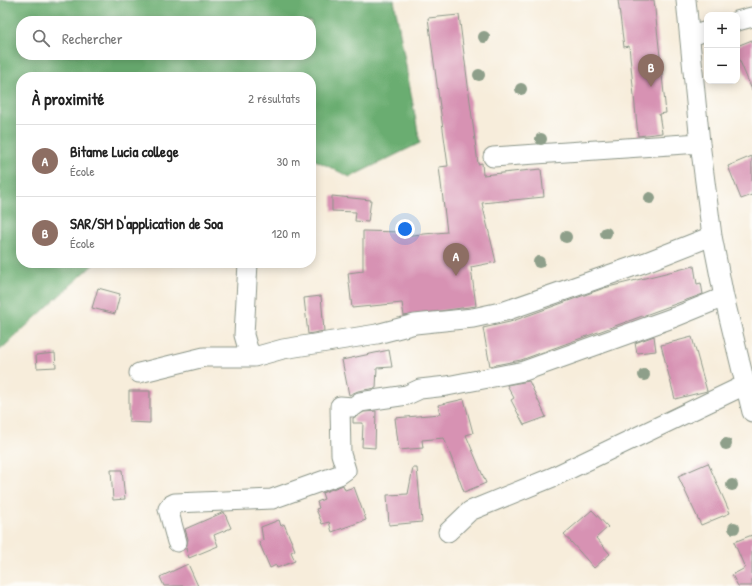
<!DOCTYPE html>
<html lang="fr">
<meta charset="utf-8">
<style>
body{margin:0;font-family:"Patrick Hand",sans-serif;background:#f2f2f2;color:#222}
.controls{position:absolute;right:12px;top:12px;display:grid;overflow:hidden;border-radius:8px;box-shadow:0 2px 10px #0003}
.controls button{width:36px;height:36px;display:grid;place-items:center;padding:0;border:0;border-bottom:1px solid #e0e0e0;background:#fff;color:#222;font:20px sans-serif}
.you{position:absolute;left:405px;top:229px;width:14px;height:14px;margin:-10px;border:3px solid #fff;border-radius:50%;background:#1a73e8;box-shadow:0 0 0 6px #1a73e833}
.badge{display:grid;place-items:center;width:26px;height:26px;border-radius:50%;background:#ea580c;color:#fff;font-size:13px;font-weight:700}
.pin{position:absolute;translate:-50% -33px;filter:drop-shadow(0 1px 2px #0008)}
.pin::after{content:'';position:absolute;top:21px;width:14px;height:12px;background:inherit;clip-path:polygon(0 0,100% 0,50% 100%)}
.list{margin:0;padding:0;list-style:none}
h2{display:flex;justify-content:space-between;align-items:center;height:52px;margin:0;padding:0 16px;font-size:17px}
h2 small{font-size:13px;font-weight:400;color:#767676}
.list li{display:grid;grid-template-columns:26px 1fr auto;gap:12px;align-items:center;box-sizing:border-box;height:72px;padding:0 16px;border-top:1px solid #e0e0e0}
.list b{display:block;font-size:15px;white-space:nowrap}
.list p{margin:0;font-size:13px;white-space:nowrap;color:#767676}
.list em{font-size:13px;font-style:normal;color:#767676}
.icon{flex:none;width:22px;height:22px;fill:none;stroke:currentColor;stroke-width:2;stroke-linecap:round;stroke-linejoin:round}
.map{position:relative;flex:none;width:752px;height:586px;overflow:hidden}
.search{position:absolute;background:#fff;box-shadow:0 2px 10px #0003;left:16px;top:16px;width:300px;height:44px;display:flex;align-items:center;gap:10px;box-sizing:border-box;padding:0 14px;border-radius:16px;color:#767676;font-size:15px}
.panel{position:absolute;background:#fff;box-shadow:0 2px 10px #0003;left:16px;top:72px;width:300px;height:196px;border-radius:16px}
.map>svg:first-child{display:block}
.forest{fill:#6aad71;stroke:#447552;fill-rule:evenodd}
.building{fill:#d792b3}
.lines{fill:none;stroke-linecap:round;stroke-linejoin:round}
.street-casing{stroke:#8b9588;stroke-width:21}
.street{stroke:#fff;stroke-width:19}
.tree{fill:#8e9f8a}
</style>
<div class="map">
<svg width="752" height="586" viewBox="0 0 752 586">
<rect width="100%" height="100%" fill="#fdfcf7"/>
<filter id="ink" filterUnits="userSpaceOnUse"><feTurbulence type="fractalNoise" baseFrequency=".025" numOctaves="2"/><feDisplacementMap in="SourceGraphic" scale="8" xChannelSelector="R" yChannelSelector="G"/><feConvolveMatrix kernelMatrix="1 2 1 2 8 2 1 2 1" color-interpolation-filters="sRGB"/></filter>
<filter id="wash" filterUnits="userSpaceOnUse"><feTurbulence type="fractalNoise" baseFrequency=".012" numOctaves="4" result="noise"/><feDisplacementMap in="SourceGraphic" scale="16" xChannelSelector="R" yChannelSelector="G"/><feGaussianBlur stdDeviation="0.9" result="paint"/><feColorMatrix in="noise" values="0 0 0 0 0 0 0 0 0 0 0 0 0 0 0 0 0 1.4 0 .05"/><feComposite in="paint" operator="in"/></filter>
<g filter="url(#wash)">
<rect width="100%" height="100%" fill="#f7eddb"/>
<path class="forest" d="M0,0h394l26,143 -70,34 -39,-19v-81h-290v186h74l-95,87zM21,21h290v34h-290z"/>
<g id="blocks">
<path class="building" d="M618,0h36l12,113 -7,1 3,19 -24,3 -9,-90 -5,1z
M459,15l19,149 4,-1 1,12 58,-6 3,28 -62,6 14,59 -25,5 5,39 -72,10 -2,-13 -50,5 -4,-35 15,-2v-40l38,1v4l46,-4 -8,-65 9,-1 -20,-148z
M752,40v50l-15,-36v-8z
M752,156v39l-11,4 -13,-33z
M332,196l39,4 -3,22 -13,-1 1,-9 -24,-1z
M694,266l3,18 4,-1 2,11 -182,66 -31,6 -7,-38 27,-6 94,-34z
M98,288l22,6 -5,20 -23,-6z
M321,296l3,35 -16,3 -4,-36z
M654,336l2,15 -19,2 -2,-10z
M692,337l15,54 -32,8 -14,-54z
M389,350l3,17 -15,1 -1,20 -18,3 -9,4 -7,-35z
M55,353l1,14 -19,1 -1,-13z
M529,381l17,36 -22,8 -13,-25 3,-2 -7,-13z
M129,391h21v32l-21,-1z
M464,399l9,34 -7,2 20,48 -22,9 -20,-54 -22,2 1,8 -24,2 -4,-32 45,-4 -2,-9z
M376,411l-1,37 -13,-1 1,-24h-10v-5l11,-6z
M708,463l22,50 -29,12 -23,-49z
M413,468h4l5,54 -33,3 -2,-30 21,-1z
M111,470h11l3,29 -12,1z
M343,485l2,5 9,-3 12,33 -34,12 -3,-10 -7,2 -6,-15 3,-1 -2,-6 7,-3 -2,-6z
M592,510l16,17 -12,11 14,16 -16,14 -30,-34z
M224,512l7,16 -17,7 4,11 -29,12 -3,-9 2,-10 -3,-10z
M279,520l2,6 3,-2 11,26 -4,2 4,9 -18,7 -1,-3 -6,3 -11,-26 4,-2 -2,-13z
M752,535v51h-14l-6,-11 13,-7 -11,-26z
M188,564l10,22h-34l-4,-9z"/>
</g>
</g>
<g filter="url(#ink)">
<use href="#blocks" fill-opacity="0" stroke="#8b9588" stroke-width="1"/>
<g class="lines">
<g class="street-casing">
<path id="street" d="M686,0l14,143 12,93 12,61 28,115
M737,21l15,-4
M691,36l16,-5
M493,157l207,-14
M248,263l-4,72 4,14 6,8 29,-8 94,-15 38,-10 58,-6 32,-7 141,-49 66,-26
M139,373l65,-16h50
M448,532l22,-21 83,-34 192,-92
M177,542l-9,-33 3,-4 4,-2 97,-4 67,-24 7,-5 -5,-16 -1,-48 13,1 7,-5 47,-7 13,-6 27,-3 77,-15 151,-54 49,-20"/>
</g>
<use href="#street" class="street"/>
</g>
<g class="tree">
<circle cx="484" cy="37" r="6"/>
<circle cx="479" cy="75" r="6"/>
<circle cx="521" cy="89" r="6"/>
<circle cx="541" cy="139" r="6"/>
<circle cx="650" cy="198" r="6"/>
<circle cx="606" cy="233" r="6"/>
<circle cx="566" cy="237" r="6"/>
<circle cx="539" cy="262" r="6"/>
<circle cx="644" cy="375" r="6"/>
<circle cx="726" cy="444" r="6"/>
<circle cx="732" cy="485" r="6"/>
<circle cx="734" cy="528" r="6"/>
</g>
</g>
</svg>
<div class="controls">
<button>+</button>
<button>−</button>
</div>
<div class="you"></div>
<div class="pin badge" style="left:456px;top:276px;background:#8d6e63">A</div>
<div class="pin badge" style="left:651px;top:87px;background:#8d6e63">B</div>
<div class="search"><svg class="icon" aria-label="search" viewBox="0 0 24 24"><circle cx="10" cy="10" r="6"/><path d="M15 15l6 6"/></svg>Rechercher</div>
<section class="panel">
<h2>À proximité<small>2 résultats</small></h2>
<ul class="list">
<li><span class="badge" style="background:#8d6e63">A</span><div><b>Bitame Lucia college</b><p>École</p></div><em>30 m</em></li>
<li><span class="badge" style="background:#8d6e63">B</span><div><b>SAR/SM D'application de Soa</b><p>École</p></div><em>120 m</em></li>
</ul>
</section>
</div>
